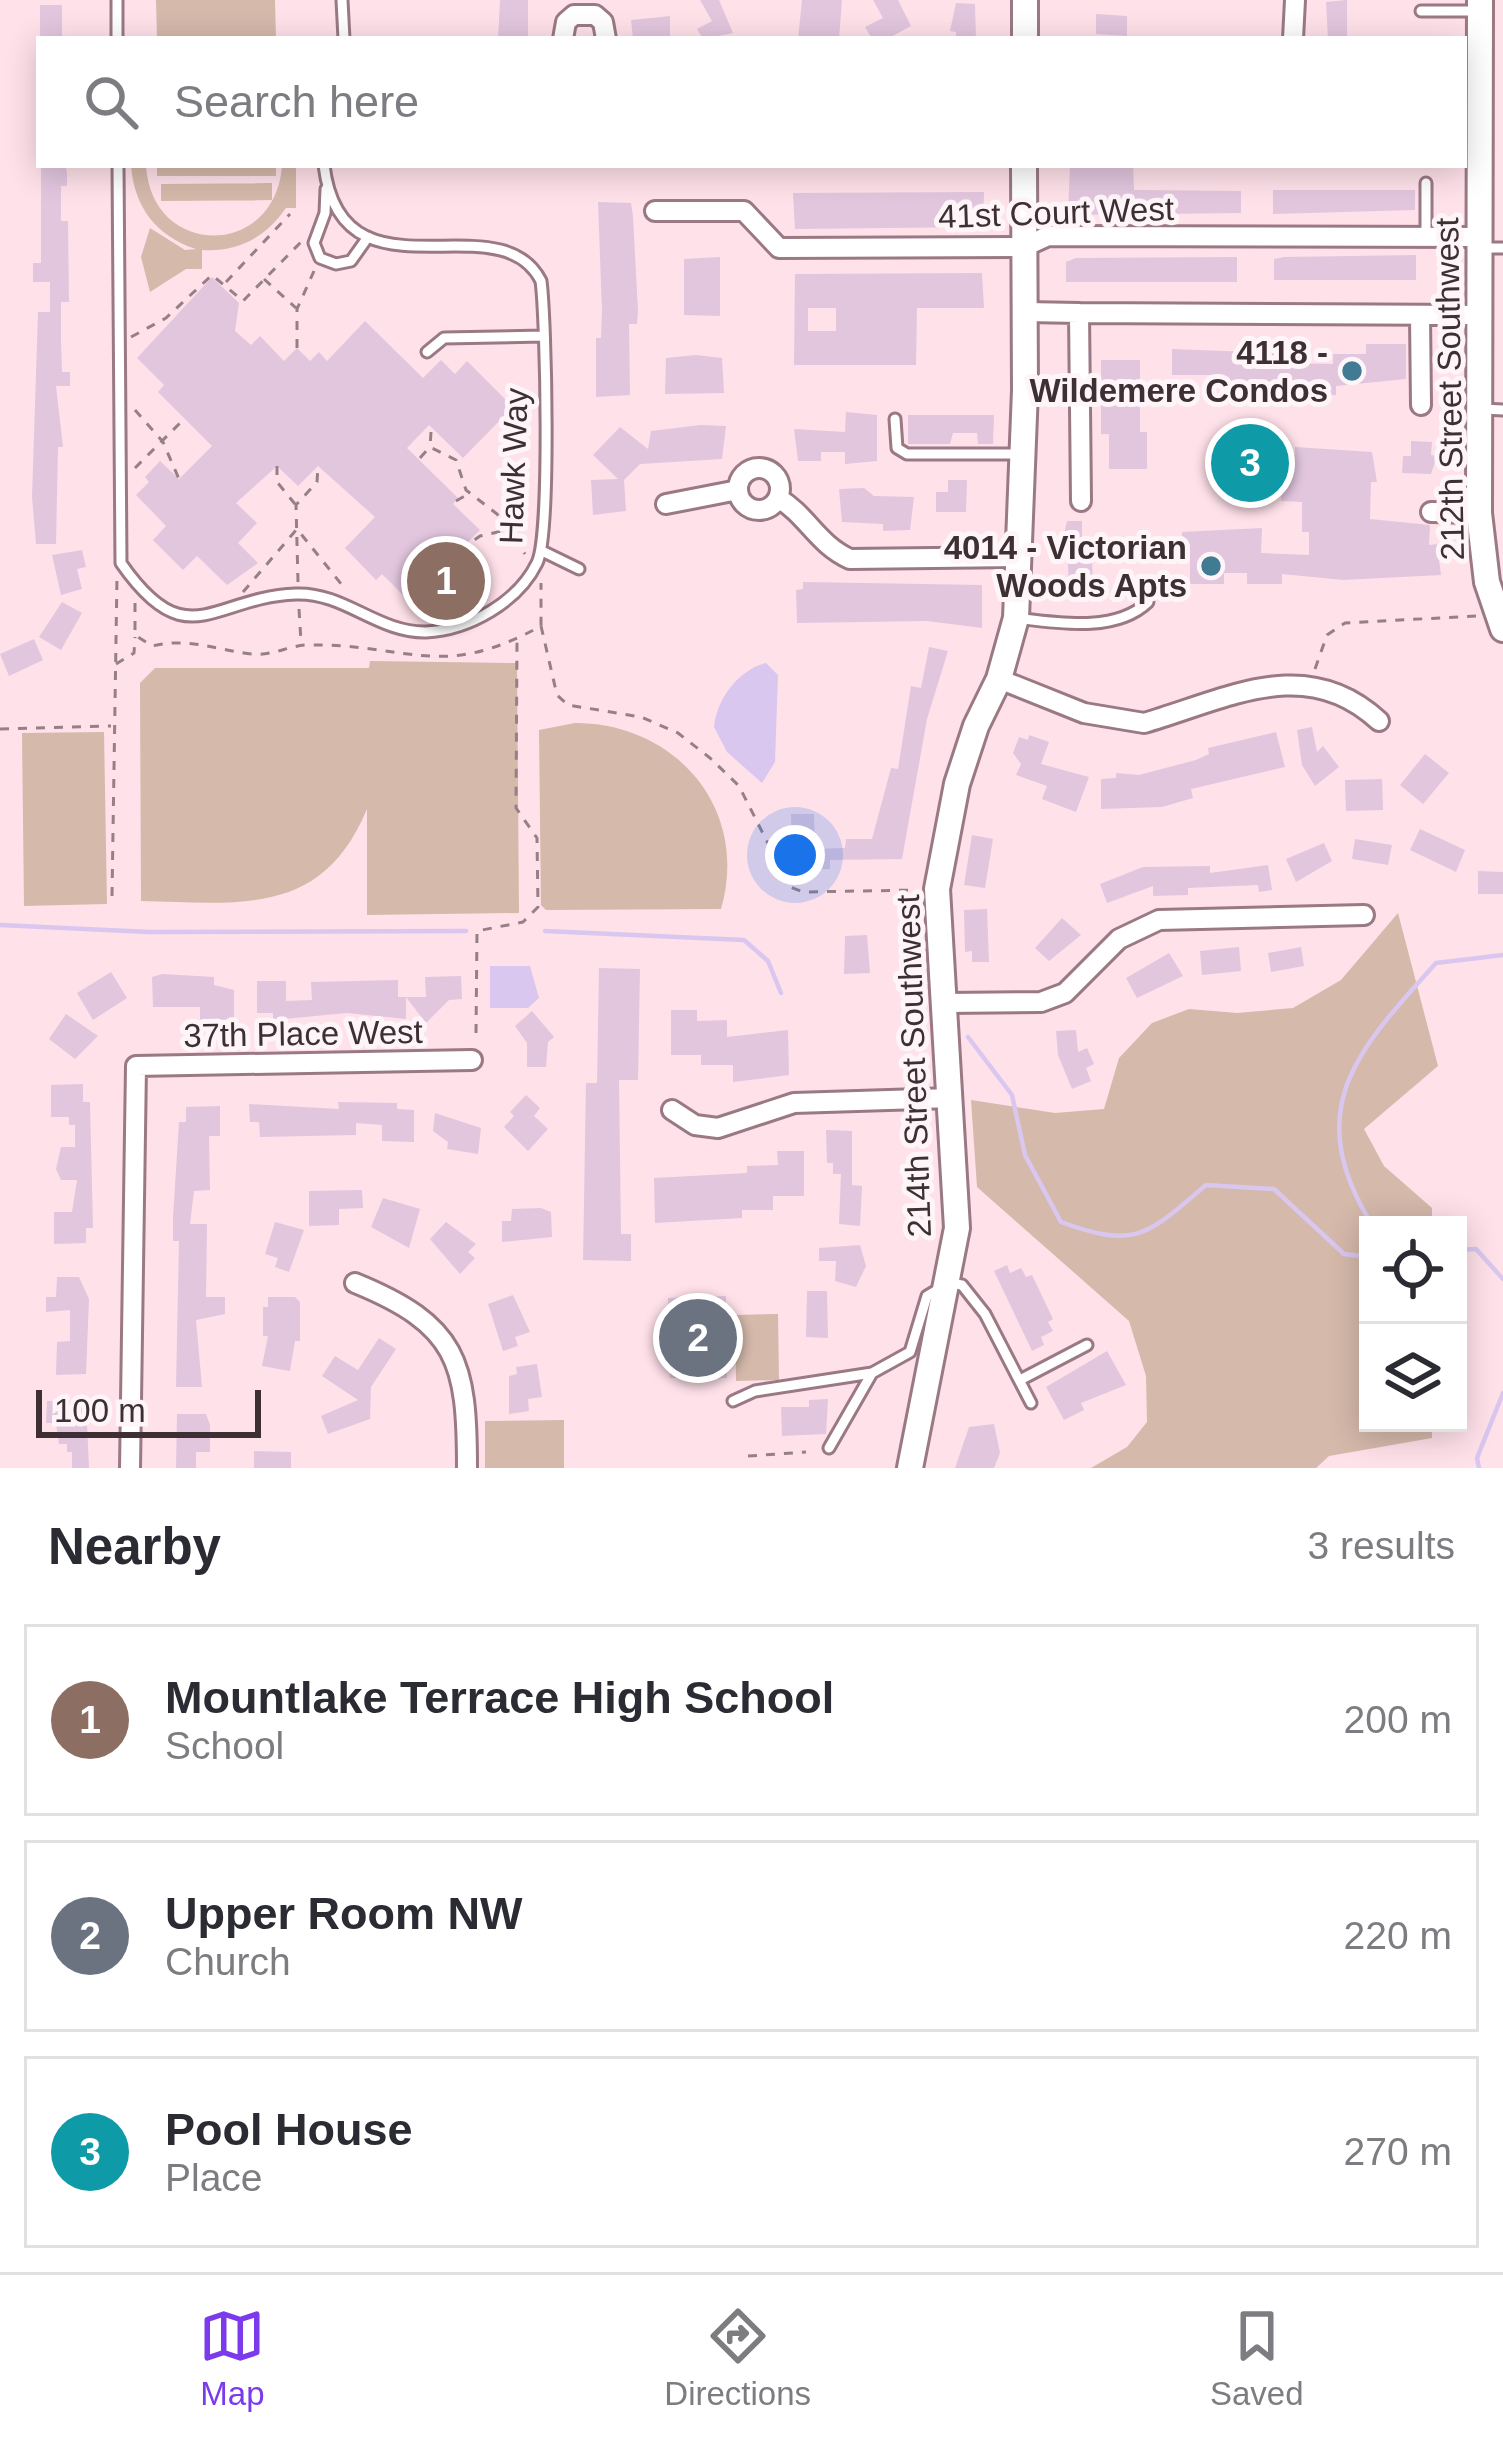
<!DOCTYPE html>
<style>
body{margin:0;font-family:Helvetica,sans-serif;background:#f7f7f7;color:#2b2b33}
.controls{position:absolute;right:36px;bottom:36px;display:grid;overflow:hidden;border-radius:0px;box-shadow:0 6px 30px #0003}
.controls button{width:108px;height:108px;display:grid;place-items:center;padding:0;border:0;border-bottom:3px solid #e1e1e2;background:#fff;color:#2b2b33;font:60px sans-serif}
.scale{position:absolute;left:36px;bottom:30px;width:225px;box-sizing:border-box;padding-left:12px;border:6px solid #3d2f33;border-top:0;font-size:33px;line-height:42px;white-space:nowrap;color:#3d2f33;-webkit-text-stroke:9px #fdf5f7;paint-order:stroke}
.you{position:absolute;left:795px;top:855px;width:42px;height:42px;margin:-30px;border:9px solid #fff;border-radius:50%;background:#1a73e8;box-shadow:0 0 0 18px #1a73e833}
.badge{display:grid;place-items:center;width:78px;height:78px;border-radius:50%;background:#7c3aed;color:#fff;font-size:39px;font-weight:700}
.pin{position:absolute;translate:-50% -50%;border:6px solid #fff;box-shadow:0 3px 12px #0006}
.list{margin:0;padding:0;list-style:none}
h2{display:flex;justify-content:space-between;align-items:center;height:156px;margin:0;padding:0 48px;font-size:51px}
h2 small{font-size:39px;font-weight:400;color:#7c7c81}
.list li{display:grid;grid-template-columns:78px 1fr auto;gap:36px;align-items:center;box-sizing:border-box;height:192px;margin:0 24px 24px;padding:0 24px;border:3px solid #e1e1e2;border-radius:0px}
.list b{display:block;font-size:45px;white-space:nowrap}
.list p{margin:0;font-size:39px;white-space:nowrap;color:#7c7c81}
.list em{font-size:39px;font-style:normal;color:#7c7c81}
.icon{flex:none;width:66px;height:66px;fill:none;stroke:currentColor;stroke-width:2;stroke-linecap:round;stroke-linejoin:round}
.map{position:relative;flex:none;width:1503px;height:1468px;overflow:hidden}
.search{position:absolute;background:#fff;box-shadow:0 6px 30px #0003;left:36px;right:36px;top:36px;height:132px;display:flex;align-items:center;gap:30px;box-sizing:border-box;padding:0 42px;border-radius:0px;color:#7c7c81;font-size:45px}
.sheet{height:804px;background:#fff}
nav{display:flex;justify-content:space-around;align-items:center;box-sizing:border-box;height:168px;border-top:3px solid #e1e1e2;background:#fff;font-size:33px;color:#7c7c81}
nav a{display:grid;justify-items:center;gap:6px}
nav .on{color:#7c3aed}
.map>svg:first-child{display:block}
.green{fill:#d5b9ab}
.water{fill:#d9c7f0}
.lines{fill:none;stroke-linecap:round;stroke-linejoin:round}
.stream{stroke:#d9c7f0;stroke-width:4.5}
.building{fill:#e2c6de;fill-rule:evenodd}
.lane-casing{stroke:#9a7984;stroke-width:15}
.street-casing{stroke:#9a7984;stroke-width:24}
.secondary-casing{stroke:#9a7984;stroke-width:30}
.path{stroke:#958086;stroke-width:3;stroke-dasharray:9 9;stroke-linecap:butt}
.lane{stroke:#fff;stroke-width:9}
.street{stroke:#fff;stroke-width:18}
.secondary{stroke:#fff;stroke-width:24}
.poi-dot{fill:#407b93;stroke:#fdf5f7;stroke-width:4.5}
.labels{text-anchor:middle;stroke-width:10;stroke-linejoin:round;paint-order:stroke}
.street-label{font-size:33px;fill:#3d2f33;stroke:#fdf5f7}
.poi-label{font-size:33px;font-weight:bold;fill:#3d2f33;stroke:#fdf5f7;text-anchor:end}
</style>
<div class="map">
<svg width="1503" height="1468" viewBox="0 0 1503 1468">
<rect width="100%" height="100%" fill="#ffe1ea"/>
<path class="green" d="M156,0h119l1,39h-119z
M131,165h15c5,94 130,94 136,0h14v43h-10c-21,30 -48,44 -84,42v19h-16l-36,23 -9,-35 9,-29 35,22 11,-1c-40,-13 -62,-42 -65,-84z
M157,165h119v11h-119z
M272,183v17l-111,1v-17z
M370,661l147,2 2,250 -152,2v-106c-45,108 -126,94 -226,92l-1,-218 15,-15h214z
M575,723c101,0 175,86 146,186l-175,1 -5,-5 -2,-175z
M104,732l3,172 -83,2 -2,-173z
M1398,913l40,153 -74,63 20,37 48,42v17h-64v198h64v15l-103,18 -13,12h-225l36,-21 20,-25 -1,-46 -17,-55 -152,-134 -6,-87 84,13 49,-4 15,-51 33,-35 37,-14 48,4 56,-5 48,-28z
M778,1314l1,66 -43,1 -1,-66z
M564,1420v48h-79v-47z"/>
<path class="water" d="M766,663l12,12 -3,87 -13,21 -35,-31 -13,-25c3,-28 24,-57 52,-64z
M490,966h40l9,32 -11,10h-38z"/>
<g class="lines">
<path class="stream" d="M0,925l149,7 317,-1
M545,931l199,9 24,21 13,32
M968,1037l44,58 13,60 36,67c76,28 87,12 145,-37l68,4 70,65 24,3
M1372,1225c-72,-117 -14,-175 64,-262l67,-8
M1458,1250l18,-1 27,30
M1479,1468l-2,-10 26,-65"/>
</g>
<path class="building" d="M500,0h28v39h-30z
M700,0h19l14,33 -30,6 -6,-10 15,-8z
M802,0h40l-3,39h-41z
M873,0h25l13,26 -24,13h-15l-7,-12 18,-9z
M1347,0v39h-19l-2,-37z
M956,3l19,1 1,35h-20v-7l-6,-1z
M40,5h22v34h-22z
M1096,14l31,2v20l-31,-2z
M670,16v22l-37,1 -2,-19z
M41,165h24l2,7v14h-6v35h7l1,81h-8v38l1,32h8v14h-14l7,61h-5l-2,97h-20l-4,-47 6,-185h12v-30h-17v-19h8z
M1070,165h63l1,25 107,1v22l-173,2z
M1273,190h142v20l-142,4z
M984,192l-1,35 -188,2 -2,-36z
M598,202l33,1 2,13 5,95 -1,13h-8l1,71 -34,2v-59h5l1,-27z
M1416,255v25h-142v-21l10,-2z
M720,257v59l-36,-1v-56z
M1237,257v25h-171v-20l10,-4z
M982,273l2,35h-67l-1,57h-122l1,-91zM808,308h28v23h-28z
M212,277l27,26 -4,28 16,14 9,-9 24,25 13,-13 13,13 9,-9 8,9 38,-40 58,57 18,-18 14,14 12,-13 46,46 -50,51 -34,-33 -22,23 51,50 -5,6 27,26 -71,71 -27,-27 -6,6 -31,-32 30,-31 -57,-51 -20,20 -21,-20 -41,37 21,20 -19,20 20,20 -31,22 -30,-29 -14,14 -30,-30 13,-14 -30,-31 13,-13 -4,-5 15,-16 19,18 33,-33 -54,-54 6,-7 -27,-27z
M1366,344h40v35l-70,7v9h-38v-15l-86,7v-12h-40v-26l77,3v-6h32v17l52,1v-10h33z
M696,355l26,3 2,35 -59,1 1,-36z
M1101,360h39v72h7v37h-38v-35h-8z
M846,412l31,3v46l-32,3v-12h-24v9h-23l-4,-32 51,3z
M908,415h86l-1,29h-15l-1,-11h-24l-3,11h-42z
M700,425l26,1 -4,33 -82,5 -16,16 2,31 -33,4 -2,-35 27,-1 -25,-24 27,-28 28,22 3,-18z
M1411,441l21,1 -1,13 6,1 -6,18 -29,-1 1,-17h8z
M1295,447l77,5 5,30h-6l-1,37 60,6 -1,20 8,-1 4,31 -98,5 -61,-6v10h-35v-11h-23v11h-34v-40l-8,-1v-11l80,-4 -1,25 48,2v-23h-7v-30l-21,-1 1,-20 -8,-1v-5l-33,2 -1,-25 55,3z
M948,480h19l-1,32h-30v-20h12z
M864,488l10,8 40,1 -4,33 -27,1v-7l-41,-2 -3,-33z
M1067,521h15v16h9l2,46h-24l-2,-31 -7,1z
M82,550l4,17 -9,2 5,20 -21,6 -9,-40z
M803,582l179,3v43l-55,-7 -130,2 -1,-33 7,-1z
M62,602l20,11 -21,37 -22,-13z
M34,639l9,21 -34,16 -9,-22z
M929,647l19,4 -21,68 -25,140 -72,1v9l-32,1 -6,-11 -1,-45h23l1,35 30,-1 1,-9h26l19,-71 7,1 13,-83 10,2z
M1312,727l5,25 6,-6 16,21 -24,19 -13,-21 -5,-35z
M1276,732l9,35 -94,22 2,9 -31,9 -61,2v-30l15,-1v-5l23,2 57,-15 13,-6 -1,-6z
M1029,735l20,7 -8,22 48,13 -13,35 -34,-13 5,-13 -31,-11 5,-11 -8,-11 6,-16 9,3z
M1425,754l24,19 -26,31 -23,-19z
M1382,779l1,31 -37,1 -1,-31z
M1420,829l45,21 -9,22 -46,-22z
M972,835l21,4 -8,49 -21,-3z
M1355,839l37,6 -4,20 -36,-6z
M1324,843l8,18 -36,21 -10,-23z
M1268,865l4,25 -13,2 -1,-7 -70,3v7l-35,1v-10l-46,17 -7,-19 43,-17 67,-1v7z
M1478,871l25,1v22h-25z
M987,909l2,53h-17v-11l-7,1 -1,-42z
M1062,918l19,17 -32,26 -14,-13z
M867,935l3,38 -26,1 1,-38z
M1239,947l2,24 -39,4 -2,-24z
M1301,947l3,19 -33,6 -3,-19z
M1169,953l14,23 -46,22 -11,-20z
M599,968l41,1 -2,111h-19l2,154h10v27l-48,-1 3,-177h11z
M111,972l16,26 -34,22 -16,-27z
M162,974l52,3v8l20,5v29l-34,2v-14h-47l-1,-30z
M461,976l1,23 -13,1 -23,23 -20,-26h20l-1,-20z
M398,980v17h8v22l-59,-6 -74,7v-7h-16v-32h29v20l26,-1 -1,-18z
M671,1010h26v11l30,-1v17l61,-7 1,45 -56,7v-17h-32v-10h-30z
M532,1011l22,26 -6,5 -2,25h-19v-24l-12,-17z
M66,1014l32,22 -23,23 -26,-20z
M1076,1030l2,22 9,-4 7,16 -8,4 5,13 -19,8 -14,-34 -2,-24z
M83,1084v18h7l3,126h-7v15l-32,1v-32h18l5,-32h-16l-5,-11 5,-22h14v-22h-6v-8h-18v-32z
M526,1095l14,13 -6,8 14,13 -20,22 -24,-24 10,-11 -4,-4z
M338,1102l59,1v6l17,1v32l-32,-1v-16l-26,-2v12l-96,2 -1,-15h-9l-1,-18 90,5z
M220,1106v30h-11l1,54 -16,1 -4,33h17l-1,73h19v17l-29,6 6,67h-26l3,-146h-6v-24l6,-95h7v-15z
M435,1113l46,15 -3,26 -31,-5 1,-7 -15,-11z
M826,1130l26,1v54l10,1 -2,40 -21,-2 2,-50h-8v-11h-6z
M777,1151h27v45h-31v14h-31v8l-87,5 -1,-45 93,-5v-7l31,-1z
M362,1190l1,18 -24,1v16l-30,1v-35z
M383,1198l37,11 -11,39 -38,-21z
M541,1208l10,4 1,25 -50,5v-21h9l1,-12z
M275,1222l29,8 -15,42 -14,-5 3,-9 -13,-4z
M446,1222l30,22 -8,8 7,6 -15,16 -30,-35z
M860,1245l6,21 -10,21 -21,-6 1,-20h-17v-13z
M1007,1265l3,8 11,-5 5,9 6,-2 21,44 -5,3 5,9 -12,6 3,8 -12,6 -38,-80z
M57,1277h22l10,22 -3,75 -30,1 1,-33 13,-1v-31l-24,2v-15h10z
M807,1291h20l1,47 -22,-1z
M513,1295l17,37 -15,5 3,9 -15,5 -15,-47z
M726,1296l1,82h-57l-2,-80z
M268,1297h27l5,5v39h-5l-5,30 -28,-5 6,-30h-5v-29h5z
M379,1338l17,11 -25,38 -1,32 -42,15 -7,-18 37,-16 -36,-24 13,-20 23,14z
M1107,1351l19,34 -45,18 3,7 -20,10 -18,-33z
M537,1364l5,33 -14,2 1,12 -20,3v-38l8,-2 -1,-7z
M828,1399l-2,35 -44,2 -1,-29h28v-7z
M47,1401h39l3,67h-17v-16h-5v-8h-8l-3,-21h-10z
M177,1414h29l4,11v27h-14v16h-20z
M994,1424l6,29 -6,15h-39l14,-41z
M254,1451l37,1v16h-37z"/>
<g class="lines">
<g class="lane-casing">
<path id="lane" d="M117,0v39
M342,0l2,39
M1421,11h54
M118,165l3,398c66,95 92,34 175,31 48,-2 82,39 130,38 43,-2 92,-30 111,-69 14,-28 9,-244 4,-282 -42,-83 -200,29 -217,-116
M1426,183v54
M326,189l-1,24 -11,30 6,15 16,6 15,-3 17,-24
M1482,248h21
M427,352l17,-14 99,-2
M1483,409l20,1
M895,419l2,29 10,6h111
M542,551l37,18
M1016,618c42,5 100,15 132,-16
M1020,1380l67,-35
M733,1401l22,-10 117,-18
M829,1448l43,-75 38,-21 17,-56 22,-13 13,2 23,29 46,89"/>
</g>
<g class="street-casing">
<path id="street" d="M574,15h21l8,7 3,17
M563,39l3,-17 8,-7
M1293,39l2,-39
M655,211h89l35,37 245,-1 24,-11 428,1
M1026,312l53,1
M1420,316l1,89
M738 489a21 21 0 1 1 42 0a21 21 0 1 1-42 0Z
M778,498c29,17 39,46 72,61l170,-2
M1081,501l-2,-188 398,2
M666,504l72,-14
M1431,512l48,1
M999,679l85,34 60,10c83,-24 162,-70 235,-2
M946,1003l95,-1 24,-9 54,-54 40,-19 205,-5
M672,1110l23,15 23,3 76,-25 158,-5
M355,1283c103,42 112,79 112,185
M130,1468l6,-402 336,-6"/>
</g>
<g class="secondary-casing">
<path id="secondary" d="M1480,0l-1,513 8,69 16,47
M1025,39v-39
M910,1468l47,-240 -20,-339 20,-105 19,-58 23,-47 17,-61 9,-228 -1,-225"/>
</g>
<path class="path" d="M264,279l32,29
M226,282l64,-68
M131,337l35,-19 46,-43 31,26 58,-59
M297,348v-39l17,-38
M135,410l28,32 16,37
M431,432l-1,15 26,13 10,30 31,24 28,40
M420,458l9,-10
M277,466v16l18,22
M135,468l50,-50
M456,501l12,-7
M460,550l20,-14 27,-6
M298,582l-2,-77 21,-23 1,-16
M243,592l54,-63 45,56
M135,603v32l17,11c39,-9 63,4 100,8 20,2 36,-8 54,-9 103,-2 134,37 235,-19v-43
M299,609l2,33
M541,626l16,69 11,10 73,12 37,16 32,25 29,28 51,101 13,5 114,-2
M116,664l18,-11 1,-16
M1315,669l12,-34 18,-12 131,-7
M0,729l111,-3
M112,896l5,-320
M476,1033l1,-102 46,-9 15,-15 -1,-69 -21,-30 1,-167
M748,1456l58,-4"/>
<use href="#lane" class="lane"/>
<use href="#street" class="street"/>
<use href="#secondary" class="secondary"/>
</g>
<g class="poi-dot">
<circle cx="1352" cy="371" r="12"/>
<circle cx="1211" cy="566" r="12"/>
</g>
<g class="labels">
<g class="street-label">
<text transform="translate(1056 212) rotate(-2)" y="12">41st Court West</text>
<text transform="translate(1449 389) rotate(-91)" y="12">212th Street Southwest</text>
<text transform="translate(513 466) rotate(-88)" y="12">Hawk Way</text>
<text transform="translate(303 1033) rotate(-1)" y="12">37th Place West</text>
<text transform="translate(913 1066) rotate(-92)" y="12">214th Street Southwest</text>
</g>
<g class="poi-label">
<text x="1328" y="364">4118 -<tspan x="1328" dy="38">Wildemere Condos</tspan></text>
<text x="1187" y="559">4014 - Victorian<tspan x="1187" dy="38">Woods Apts</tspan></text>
</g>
</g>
</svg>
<div class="controls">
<button><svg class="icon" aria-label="locate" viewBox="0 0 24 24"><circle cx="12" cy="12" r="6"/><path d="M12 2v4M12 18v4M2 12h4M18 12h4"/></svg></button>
<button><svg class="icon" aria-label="layers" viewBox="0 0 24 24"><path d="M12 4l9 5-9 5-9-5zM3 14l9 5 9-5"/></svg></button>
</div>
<div class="scale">100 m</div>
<div class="you"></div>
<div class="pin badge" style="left:446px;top:581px;background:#8d6e63">1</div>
<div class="pin badge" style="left:698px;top:1338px;background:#6b7280">2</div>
<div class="pin badge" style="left:1250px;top:463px;background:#0f9aa8">3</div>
<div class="search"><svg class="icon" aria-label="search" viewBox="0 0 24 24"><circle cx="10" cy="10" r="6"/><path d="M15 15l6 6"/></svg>Search here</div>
</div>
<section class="sheet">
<h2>Nearby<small>3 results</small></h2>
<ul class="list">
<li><span class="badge" style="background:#8d6e63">1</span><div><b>Mountlake Terrace High School</b><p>School</p></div><em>200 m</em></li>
<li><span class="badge" style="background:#6b7280">2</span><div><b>Upper Room NW</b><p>Church</p></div><em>220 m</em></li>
<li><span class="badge" style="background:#0f9aa8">3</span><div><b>Pool House</b><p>Place</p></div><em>270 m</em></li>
</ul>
</section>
<nav>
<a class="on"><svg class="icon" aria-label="map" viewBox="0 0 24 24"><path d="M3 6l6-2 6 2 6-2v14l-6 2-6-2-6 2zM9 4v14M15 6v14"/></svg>Map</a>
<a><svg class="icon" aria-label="directions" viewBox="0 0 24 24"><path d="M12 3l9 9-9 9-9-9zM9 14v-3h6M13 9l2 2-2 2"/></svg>Directions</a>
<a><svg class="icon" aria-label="saved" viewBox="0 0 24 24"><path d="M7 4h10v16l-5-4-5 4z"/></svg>Saved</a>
</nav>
